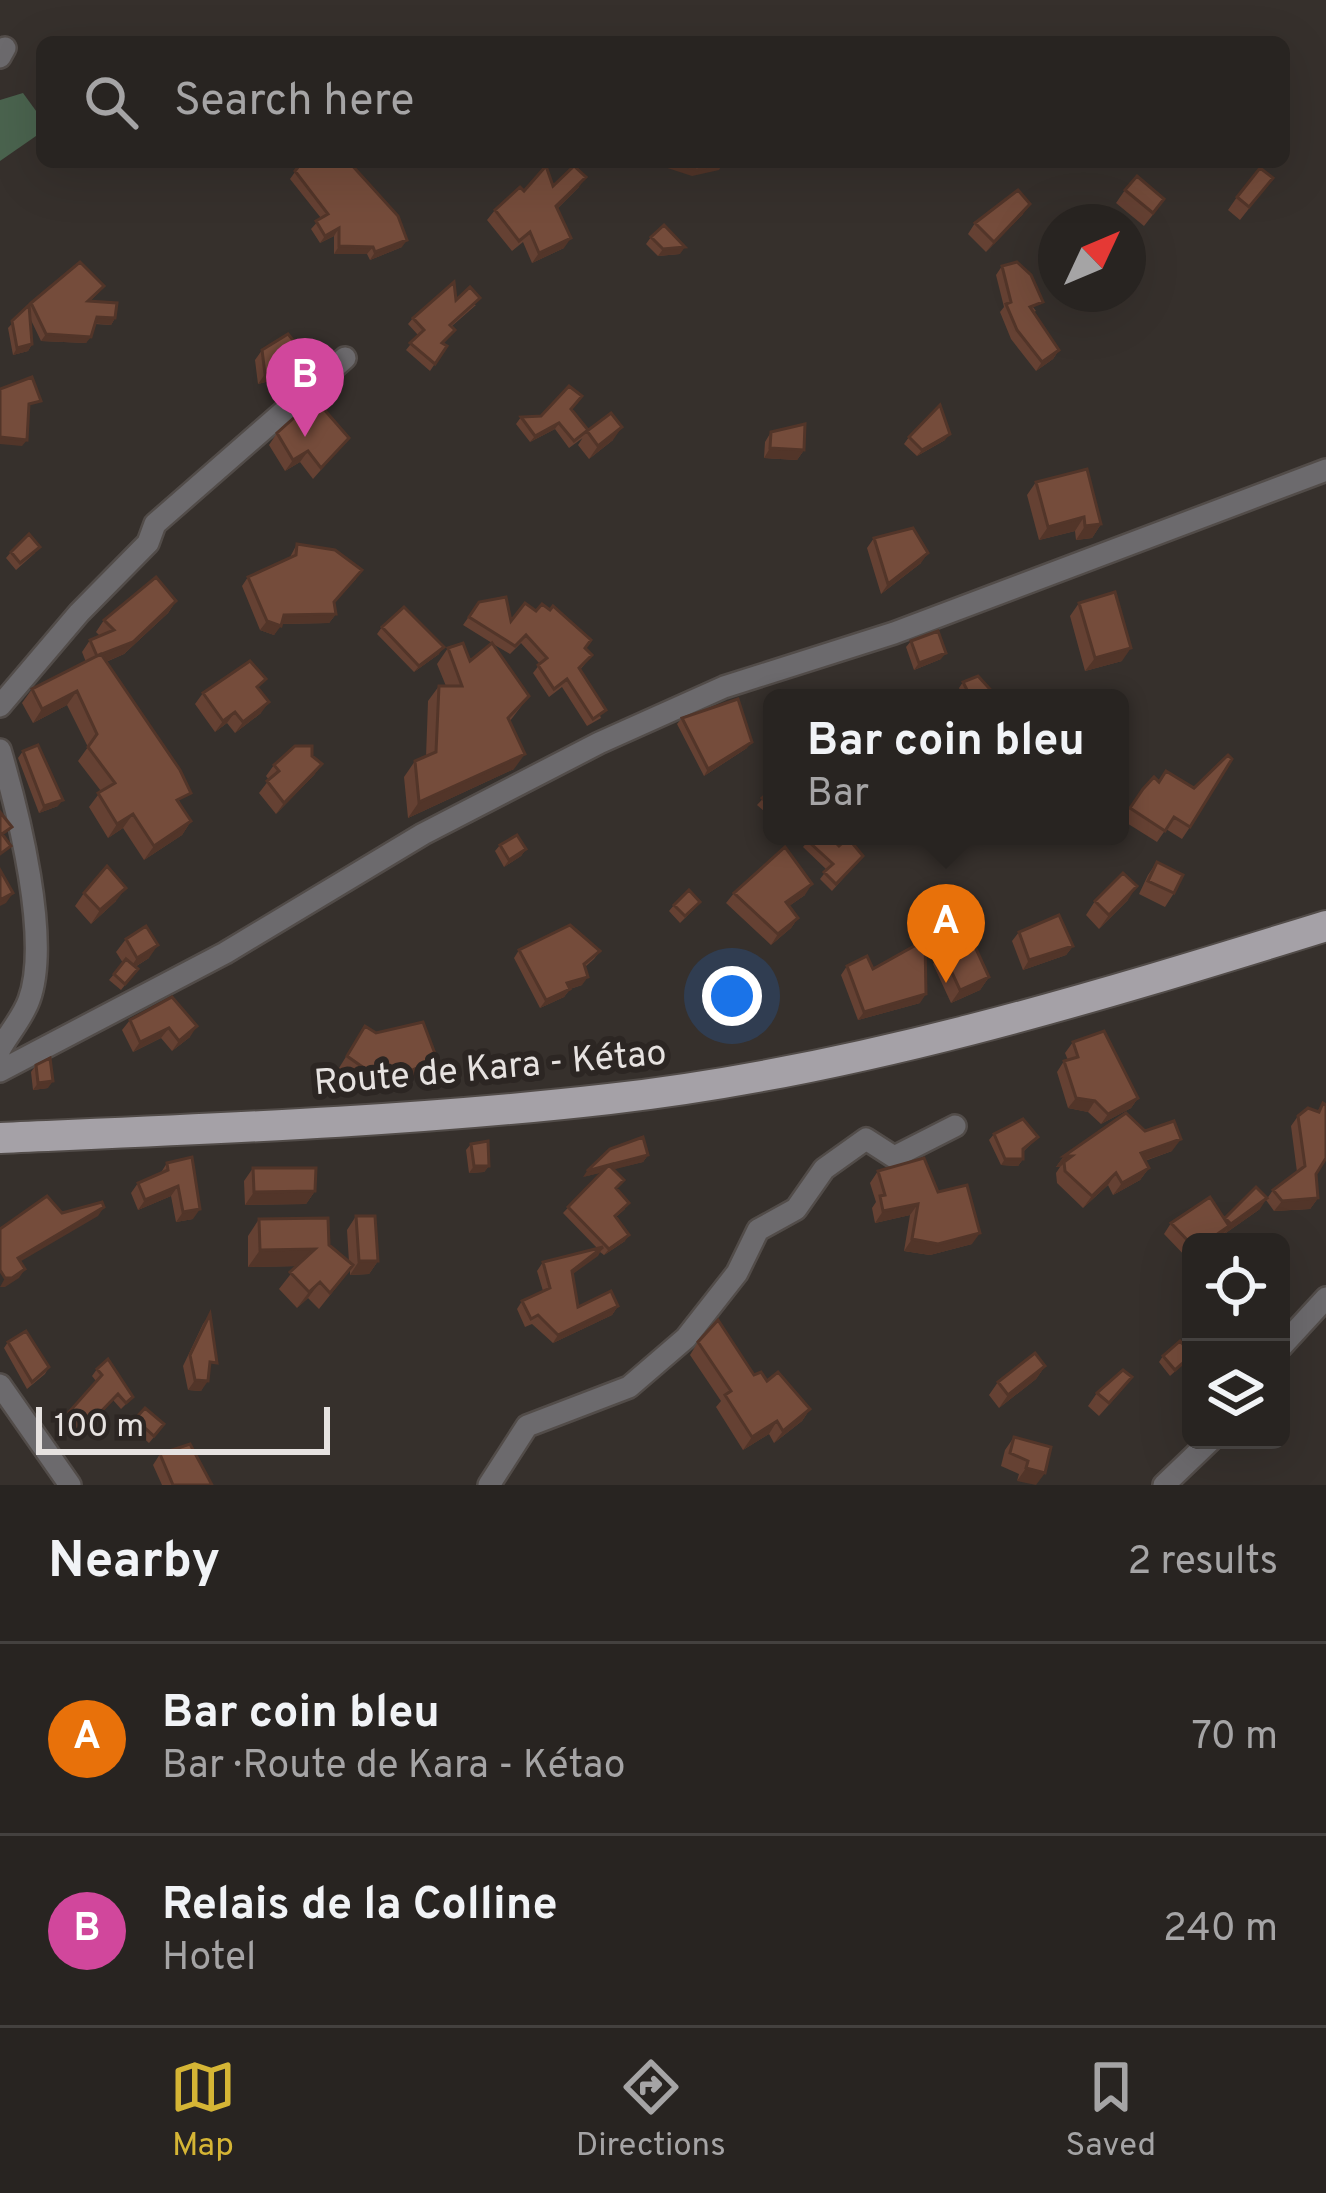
<!DOCTYPE html>
<meta charset="utf-8">
<style>
body{margin:0;font-family:Overpass,sans-serif;background:#34302e;color:#f1f3f6}
.controls{position:absolute;right:36px;bottom:36px;display:grid;overflow:hidden;border-radius:18px;box-shadow:0 12px 48px #0002}
.controls button{width:108px;height:108px;display:grid;place-items:center;padding:0;border:0;border-bottom:3px solid #44413f;background:#282421;color:#f1f3f6;font:60px sans-serif}
.compass{position:absolute;left:1038px;top:204px;width:108px;height:108px;border-radius:50%;background:#282421;box-shadow:0 12px 48px #0002;rotate:46deg}
.scale{position:absolute;left:36px;bottom:30px;width:294px;box-sizing:border-box;padding-left:12px;border:6px solid #e6e2e0;border-top:0;font-size:33px;line-height:42px;white-space:nowrap;color:#e6e2e0;-webkit-text-stroke:9px #2c2623;paint-order:stroke}
.you{position:absolute;left:732px;top:996px;width:42px;height:42px;margin:-30px;border:9px solid #fff;border-radius:50%;background:#1a73e8;box-shadow:0 0 0 18px #1a73e833}
.badge{display:grid;place-items:center;width:78px;height:78px;border-radius:50%;background:#d5b535;color:#fff;font-size:39px;font-weight:700}
.pin{position:absolute;translate:-50% -99px;filter:drop-shadow(0 3px 6px #0008)}
.pin::after{content:'';position:absolute;top:63px;width:42px;height:36px;background:inherit;clip-path:polygon(0 0,100% 0,50% 100%)}
.popup{position:absolute;left:763px;top:689px;width:366px;height:156px;box-sizing:border-box;display:grid;place-content:center;border-radius:18px;background:#282421;filter:drop-shadow(0 3px 9px #0005);font-size:39px;white-space:nowrap;color:#a5a4a5}
.popup b{font-size:45px;color:#f1f3f6}
.popup::after{content:'';position:absolute;left:50%;top:100%;margin-left:-24px;border:24px solid transparent;border-top-color:#282421}
.list{margin:0;padding:0;list-style:none}
h2{display:flex;justify-content:space-between;align-items:center;height:156px;margin:0;padding:0 48px;font-size:51px}
h2 small{font-size:39px;font-weight:400;color:#a5a4a5}
.list li{display:grid;grid-template-columns:78px 1fr auto;gap:36px;align-items:center;box-sizing:border-box;height:192px;padding:0 48px;border-top:3px solid #44413f}
.list b{display:block;font-size:45px;white-space:nowrap}
.list p{margin:0;font-size:39px;white-space:nowrap;color:#a5a4a5}
.list em{font-size:39px;font-style:normal;color:#a5a4a5}
.icon{flex:none;width:66px;height:66px;fill:none;stroke:currentColor;stroke-width:2;stroke-linecap:round;stroke-linejoin:round}
.map{position:relative;flex:none;width:1326px;height:1485px;overflow:hidden}
.search{position:absolute;background:#282421;box-shadow:0 12px 48px #0002;left:36px;right:36px;top:36px;height:132px;display:flex;align-items:center;gap:30px;box-sizing:border-box;padding:0 42px;border-radius:18px;color:#a5a4a5;font-size:45px}
.sheet{height:540px;background:#282421}
nav{display:flex;justify-content:space-around;align-items:center;box-sizing:border-box;height:168px;border-top:3px solid #44413f;background:#282421;font-size:33px;color:#a5a4a5}
nav a{display:grid;justify-items:center;gap:6px}
nav .on{color:#d5b535}
.map>svg:first-child{display:block}
.green{fill:#4a634e}
.lines{fill:none;stroke-linecap:round;stroke-linejoin:round}
.minor-casing{stroke:#524c49;stroke-width:26}
.primary-casing{stroke:#524c49;stroke-width:34}
.minor{stroke:#6c6a6d;stroke-width:21}
.primary{stroke:#a5a1a7;stroke-width:30}
.wall{fill:#654133}
.shaded-wall{fill:#523529}
.building{fill:#754c3b;stroke:#523529;stroke-width:3}
.labels{text-anchor:middle;stroke-width:12;stroke-linejoin:round;paint-order:stroke}
.street-label{font-size:36px;fill:#e6e2e0;stroke:#2c2623}
</style>
<div class="map">
<svg width="1326" height="1485" viewBox="0 0 1326 1485">
<rect width="100%" height="100%" fill="#36302c"/>
<path class="green" d="M23,93l16,22 -3,21 -36,25v-61z"/>
<g class="lines">
<g class="minor-casing">
<path id="minor" d="M0,57l5,-9
M0,706l79,-93 69,-70 7,-19 190,-166
M0,750c18,61 51,190 29,250 -6,17 -20,33 -29,49
M0,1071l225,-118 198,-119 176,-91 125,-56 170,-54 432,-163
M1281,1347l45,-49
M0,1385l70,100
M489,1485l38,-59 102,-39 57,-49 51,-65 21,-43 38,-21 28,-40 42,-30 28,18 61,-31
M1164,1485l47,-45"/>
</g>
<g class="primary-casing">
<path id="primary" d="M0,1138c203,-9 407,-16 609,-39 243,-27 485,-101 717,-173"/>
</g>
<use href="#minor" class="minor"/>
<use href="#primary" class="primary"/>
</g>
<path class="wall" d="M302,162h55l-4,6 49,79 -32,13 -3,-6h-33v-18l-14,7 -9,-14 10,-11 -31,-39z
M1273,178l-33,42 -12,-10 9,-13z
M553,186l26,1 -22,22 7,39 -32,15 -9,-21 -11,9 -25,-31 8,-10 29,-19z
M1125,190l30,22 -11,14 -28,-23z
M1023,214l-37,38 -18,-18 7,-11z
M651,237l29,17 -22,2 -12,-12z
M1002,266l34,45 -2,1 25,38 -6,9 -17,12 -25,-32 -11,-27 4,-5 -8,-32z
M99,292l-9,9 25,17 -4,7 -16,-1 -9,19 -45,-2 -11,-23 2,26 -4,7 -15,4 -5,-27 23,-25z
M456,300l20,5 -24,21 3,4 -12,14 4,2 -17,25 -24,-21 12,-15 -10,-11 5,-6z
M262,350l49,12 -6,9 -21,18 -11,-9 -15,4 -3,-24z
M572,409l16,21 -4,7 -15,11 -14,-19 -25,13 -14,-18 5,-7 20,-1z
M587,431l26,9 -24,19 -11,-14z
M771,432l33,18 -7,10 -33,-2 1,-16z
M277,433l72,5 -36,41 -13,-17 -15,9 -16,-26z
M909,437l36,3 -28,16 -13,-12z
M1036,482l65,42 -9,14 -16,2 -1,-9 -36,9 -12,-45z
M874,538l47,25 -40,31 -14,-46z
M297,544l59,35 -22,24 2,11 -7,9 -48,1 -7,11 -14,-5 -18,-44 6,-9 42,-20z
M11,552l24,1 -19,17 -10,-12z
M176,601l-8,12 -44,41 -18,8 76,144 9,15 -9,14 -38,25 -21,-32 -15,10 -19,-31 12,-16 -23,-30 10,-14 -21,-42 -34,18 -11,-20 10,-14 54,-27 -4,-10 8,-12 10,-4 -4,-4 8,-12z
M479,602l32,19 74,27 7,7 -12,15 21,48 -14,8 -25,-39 -13,10 -16,-24 7,-9 -19,-21 -11,11 -17,-10 36,52 -19,25 4,48 -106,49 -4,-41 11,-16 11,-4 2,-56 11,-15h7l-9,-22 11,-16 22,13 22,-18 -29,-18z
M1079,603l43,58 -37,10 -15,-55z
M382,627l57,27 -25,18 -37,-38z
M911,641l30,18 -27,11 -8,-23z
M963,682l35,16h-34l-5,-10z
M259,690l2,23 -26,20 -8,-10 -12,9 -20,-28 8,-11z
M682,718l65,30 -43,28 -27,-52z
M23,751l35,55 -19,7 -21,-55z
M312,756l10,8 -8,11 -38,39 -17,-21 10,-13 -3,-4 8,-11z
M772,789v29l-15,-13z
M1143,789l47,38 -8,12 -16,-10 -9,13 -35,-22z
M812,836l51,20 -31,35 -12,-12 7,-9 -24,-23z
M500,845l26,4 -5,7 -17,11 -9,-16z
M1157,862l17,31 -9,14 -26,-13 9,-19z
M84,893l32,8 -25,23 -16,-18z
M734,893l71,2 -16,11 9,12 -7,10 -20,17 -45,-42z
M1128,900l-29,29 -13,-14 9,-14z
M674,905l21,3 -15,15 -11,-12z
M1019,932l54,14 -7,9 -43,15 -11,-29z
M126,939l23,19 -14,9 3,2 -17,21 -12,-10 14,-17 -7,-11z
M519,950l81,1 -6,8 -9,8 -3,18 -12,4 -6,8 -24,11 -26,-50z
M942,951l47,26 -9,13 -29,13 -18,-39z
M847,966l26,3 47,34 -62,17 -17,-45z
M172,997l18,40 -18,14 -11,-13 -28,14 -11,-22 8,-10z
M365,1026l64,45 -34,14h-33l-23,-17z
M1073,1042l65,56 -7,10 -30,16 -13,-12 -20,-4 -11,-36 7,-11 4,-1 -3,-7z
M36,1065l12,23 -15,2 -2,-18z
M1323,1103l-7,71 2,24 -8,11 -36,2 -8,-11 7,-10 24,-18 -6,-46 7,-10 19,-4z
M1145,1131l27,20 -27,10 4,7 -9,12 -27,15 -5,-10 -25,23 -26,-25 -1,-10 4,-6h-4l8,-11z
M994,1134l44,3 -15,15v7l-5,7 -17,-1 -12,-25z
M471,1144l18,22 -5,6 -15,1 -3,-23z
M648,1155l-5,7 -30,7 4,20 8,20 -9,8 9,24 -21,14 -4,-3 -28,22 6,33 40,-1 -6,9 -59,28 -21,-19 -7,3 -8,-18 5,-8 21,-10 -6,-20 6,-9 55,-13 -35,-36 39,-41 -19,5z
M167,1163l26,56 -17,3 -5,-26 -33,14 -7,-17 7,-10 22,-9z
M253,1168l62,23 -9,13 -61,1 -1,-24z
M878,1171l60,21 34,52 -42,11 -26,-4 6,-36 -35,8 -3,-15 4,-6 -6,-19z
M1260,1209l-47,33h-22v16l-2,2 -25,-26 7,-11 53,-4z
M356,1216l22,45 -9,13 -19,1v-5l-31,39 -11,-11 -11,10 -18,-19 18,-23 -49,1v-31l11,-17 70,26 20,17 -2,-32z
M210,1314v60l-9,17 -13,-1 -5,-24 20,-42z
M8,1342l41,25 -4,7 -18,15 -23,-41z
M698,1342l69,39 43,28 -8,12 -28,22 -5,-9 -26,16 -27,-43 5,-6 -31,-46z
M1163,1356l28,1 -21,19 -11,-14z
M1045,1366l-9,13 -37,29 -10,-13 9,-13z
M97,1369l36,28 -12,12 -8,-9 -31,33 -18,-15 32,-37 -4,-5z
M1122,1390l-23,26 -11,-10 9,-13z
M145,1408l14,23 -10,12 -19,-17z
M1014,1437l37,10 -34,34 2,-7 -18,-8 4,-16z
M160,1454l52,31h-50l-9,-20z"/>
<path class="shaded-wall" d="M649,162h23l52,1 -5,7 -27,6z
M586,177l-7,10 -30,30 7,-11z
M1030,204l-7,10 -37,38 8,-10z
M339,228l-5,8 -14,7 5,-7z
M571,238l-7,10 -32,15 7,-10z
M407,240l-5,7 -32,13 5,-8z
M339,246l34,1 -6,7h-33z
M685,247l-5,7 -22,2 5,-7z
M97,317l18,1 -4,7 -19,-2z
M46,334l45,3 -5,6 -45,-2z
M32,344l-4,7 -15,4 4,-7z
M1059,350l-6,9 -17,12 6,-9z
M311,362l-6,9 -21,18 7,-9z
M280,370l-7,10 -15,4 7,-10z
M559,423l-4,6 -25,13 5,-6z
M622,427l-9,13 -24,19 9,-13z
M950,434l-5,6 -28,16 5,-6z
M0,437l27,3 -5,6 -22,-2z
M770,448l34,2 -7,10 -33,-2z
M308,451l-8,11 -15,9 8,-11z
M1084,517l-9,14 -36,9 9,-13z
M1101,524l-9,14 -16,2 9,-14z
M928,553l-7,10 -40,31 7,-10z
M176,601l-8,12 -44,41 -35,15 8,-12z
M336,614l-7,9 -51,1 6,-9z
M267,621l14,5 -7,9 -14,-5z
M444,647l-5,7 -25,18 5,-6z
M1131,648l-9,13 -37,10 10,-13z
M946,653l-5,6 -27,11 5,-7z
M77,691l-10,14 -34,18 9,-14z
M269,702l-8,11 -26,20 8,-11z
M235,712l-8,11 -12,9 8,-11z
M752,742l-5,6 -43,28 4,-7z
M525,754l-11,15 -106,49 11,-16z
M322,764l-8,11 -38,39 8,-11z
M63,800l-5,6 -19,7 5,-7z
M133,814l-10,14 -15,10 9,-14z
M191,821l-9,14 -38,25 10,-14z
M526,849l-5,7 -17,11 5,-7z
M812,884l-7,11 -26,18 7,-11z
M1137,886l-9,14 -29,29 10,-14z
M126,888l-10,13 -25,23 9,-14z
M13,893l-7,10 -6,3v-6z
M798,918l-7,10 -20,17 7,-11z
M158,945l-9,13 -21,13 9,-13z
M1073,946l-7,9 -43,15 6,-10z
M588,977l-6,8 -21,7 6,-9z
M989,977l-9,13 -29,13 9,-13z
M570,989l-6,8 -24,11 6,-8z
M926,994l-6,9 -62,17 6,-8z
M197,1026l-7,11 -18,14 7,-10z
M169,1028l-8,10 -28,14 7,-10z
M437,1059l-8,12 -34,14h-33l9,-12z
M53,1081l-5,7 -15,2 5,-7z
M1076,1098l19,3 -7,11 -20,-4z
M1138,1098l-7,10 -30,16 7,-10z
M1181,1139l-9,12 -40,14 9,-12z
M648,1155l-5,7 -39,10 5,-7z
M1064,1156h8l-12,11h-4z
M1005,1159h18l-5,7 -17,-1z
M609,1165l-5,7 -21,5 4,-6z
M474,1166h15l-5,6 -15,1z
M1149,1168l-9,12 -27,15 9,-12z
M1116,1173l-8,12 -25,23 9,-12z
M178,1186l-7,10 -33,14 7,-10z
M315,1191l-9,13 -61,1 9,-13z
M1267,1198l-7,11 -37,26 8,-11z
M1318,1198l-8,11 -36,2 8,-10z
M918,1204l-8,11 -35,8 8,-12z
M104,1207l-6,9 -87,51 7,-9z
M200,1209l-7,10 -17,3 7,-10z
M1229,1226l-7,10 -9,6h-7z
M980,1233l-8,11 -42,11 -26,-4 8,-12z
M629,1235l-4,6 -21,14 5,-6z
M603,1247l-5,9 -32,23 6,-8z
M315,1249l-11,17 -56,1 12,-17z
M359,1261h19l-9,13 -19,1z
M25,1269l-6,9 -14,9h-5l5,-9z
M320,1282l-12,16 -11,10 12,-16z
M618,1306l-6,9 -59,28 5,-8z
M1045,1366l-9,13 -37,29 9,-13z
M195,1380l13,1 -7,10 -13,-1z
M810,1409l-8,12 -28,22 9,-12z
M777,1421l-8,13 -26,16 9,-13z
M1026,1468l19,5 -9,12 -19,-4z"/>
<path class="building" d="M302,162h47l49,54 9,24 -32,12 -2,-5 -34,-1v-18l-14,8 -9,-15 12,-7 -33,-43z
M672,162h52l-27,8z
M546,166l7,20 21,-20 12,11 -30,29 15,32 -32,15 -9,-21 -11,9 -24,-31 25,-23 4,4z
M1260,168l13,10 -24,29 -12,-10z
M1137,176l27,23 -11,14 -28,-23z
M1018,190l12,14 -36,38 -19,-19z
M664,225l21,22 -22,2 -12,-12z
M80,262l24,24 -16,15 29,2 -2,15 -18,-1 -6,20 -45,-3 -15,-31z
M1017,262l14,13 12,27 -13,5 29,43 -17,12 -25,-32 -11,-26 5,-2 -9,-36z
M454,282l2,18 14,-13 10,11 -30,27 5,5 -13,13 5,3 -12,18 -25,-21 14,-13 -11,-12z
M29,305l3,39 -15,4 -5,-27z
M288,334l23,28 -20,18 -11,-10 -15,4 -3,-24z
M32,377l9,24 -12,3 -2,36 -27,-3v-48z
M569,386l13,10 -11,13 17,21 -14,11 -15,-18 -24,13 -14,-19 20,-1z
M315,399l34,39 -28,30 -13,-17 -15,9 -16,-27z
M940,405l10,29 -28,16 -13,-13z
M611,413l11,14 -24,19 -11,-15z
M805,424l-1,26 -34,-2 1,-16z
M1087,469l14,55 -16,2 -1,-9 -36,10 -12,-45z
M913,528l15,25 -40,31 -14,-46z
M29,534l11,13 -20,16 -9,-11z
M297,544l38,6 27,20 -28,32 2,12 -52,1 -3,11 -14,-5 -19,-44 48,-22z
M156,577l20,24 -43,41 -36,14 -7,-16 24,-10 -10,-10z
M1115,592l16,56 -36,10 -16,-55z
M506,597l5,24 14,-18 11,8 6,-7 8,6 3,-4 38,34 -6,8 7,7 -13,13 27,42 -13,9 -26,-40 -13,10 -16,-24 9,-7 -21,-23 -11,11 -46,-29 10,-15z
M404,607l40,40 -25,19 -37,-39z
M938,631l8,22 -27,10 -8,-22z
M463,643l7,18 22,-18 37,53 -21,22 17,36 -106,48 -4,-41 21,-9 3,-66h23l-14,-38z
M101,654l79,116 11,23 -14,7 14,21 -37,25 -21,-32 -16,10 -19,-31 17,-10 -27,-36 9,-13 -20,-43 -35,18 -10,-20z
M250,661l16,18 -9,8 12,15 -26,20 -8,-10 -12,9 -20,-28z
M978,676l20,22h-27l-8,-16z
M738,699l14,43 -44,27 -26,-51z
M38,745l25,55 -19,6 -21,-55z
M295,746h17v10l10,8 -38,39 -17,-22 12,-10 -5,-6z
M1228,755l4,4 -42,68 -16,-10 -9,14 -35,-23 13,-19 11,-12 5,5 7,-11 28,17z
M772,789v19l-10,-10z
M0,812l12,15 -10,7 9,12 -11,8z
M517,835l9,14 -17,11 -9,-15z
M812,836h17l10,10 9,-8 15,18 -27,28 -12,-12 9,-8 -25,-23z
M785,847l27,37 -26,18 12,16 -20,16 -44,-41z
M1157,862l26,13 -9,18 -26,-12z
M107,866l19,22 -26,22 -16,-17z
M0,870l13,23 -13,7z
M1123,873l14,13 -28,29 -14,-14z
M689,890l11,12 -15,14 -11,-11z
M1059,915l14,31 -44,14 -10,-28z
M570,925l30,26 -16,13 4,13 -21,6 3,6 -24,11 -27,-50z
M146,926l12,19 -21,13 -11,-19z
M971,938l18,39 -29,13 -18,-39z
M925,940l1,54 -62,18 -17,-46 20,-10 6,13z
M126,959l12,10 -13,15 -11,-10z
M172,997l25,29 -18,15 -10,-13 -29,14 -10,-22z
M423,1022l14,37 -34,15 -32,-1 -24,-17 18,-30 11,7z
M1104,1031l34,67 -30,16 -13,-13 -19,-3 -12,-37 14,-4 -5,-15z
M50,1058l3,23 -15,2 -2,-18z
M1323,1103l3,2v53l-10,16 2,24 -36,3 -9,-11 32,-24 -7,-50 10,-8 11,4z
M1126,1113l19,18 29,-10 7,18 -40,14 8,15 -27,15 -6,-10 -24,23 -27,-25 -1,-9 8,-6h-8z
M1023,1119l15,18 -15,12v10h-18l-11,-25z
M643,1137l5,18 -39,10 15,15 -8,8 13,15 -14,13 14,19 -20,14 -41,-42 41,-42 -22,6 23,-22z
M488,1141l1,25h-15l-3,-22z
M192,1157l8,52 -17,3 -5,-26 -33,14 -7,-17 30,-13 -1,-7z
M924,1158l14,34 29,-7 13,48 -42,11 -26,-5 6,-35 -35,7 -3,-15 5,-1 -7,-24z
M253,1168h63l-1,23 -61,1z
M1256,1187l11,11 -36,26 -6,-6z
M47,1196l15,17 40,-11 2,5 -86,51 7,11 -13,9h-7l-5,-8v-41z
M1210,1197l19,29 -23,16h-15v2l-20,-21z
M356,1216h19l3,45h-19z
M328,1218l1,27 24,20 -23,28 -10,-11 -11,10 -19,-20 25,-23 -55,1 -1,-31z
M603,1247l-31,24 6,36 33,-16 7,15 -60,29 -20,-20 -7,4 -9,-18 28,-13 -7,-26z
M210,1314l7,49 -7,-1 -2,19 -13,-1 -5,-25z
M718,1320l36,55 7,-3 6,9 11,-9 32,37 -27,22 -6,-10 -25,16 -27,-42 6,-4 -33,-49z
M26,1331l23,36 -17,15 -24,-40z
M1180,1341l11,12v3l-16,14 -12,-14z
M1035,1353l10,13 -37,29 -10,-13z
M108,1359l25,38 -7,6 -8,-9 -32,33 -17,-15 33,-37 -5,-6z
M1123,1370l9,7 -23,26 -12,-10z
M145,1408l19,16 -10,12 -19,-17z
M1014,1437l37,10 -6,26 -19,-5 2,-7 -18,-8z
M190,1444l22,41h-39l-13,-31z"/>
<g class="labels">
<g class="street-label">
<text transform="translate(490 1066) rotate(-5)" y="13">Route de Kara - Kétao</text>
</g>
</g>
</svg>
<div class="controls">
<button><svg class="icon" aria-label="locate" viewBox="0 0 24 24"><circle cx="12" cy="12" r="6"/><path d="M12 2v4M12 18v4M2 12h4M18 12h4"/></svg></button>
<button><svg class="icon" aria-label="layers" viewBox="0 0 24 24"><path d="M12 4l9 5-9 5-9-5zM3 14l9 5 9-5"/></svg></button>
</div>
<svg class="compass" viewBox="-18 -18 36 36"><path d="M0-13l5 13h-10z" fill="#e53935"/><path d="M0 13l5-13h-10z" fill="#a5a4a5"/></svg>
<div class="scale">100 m</div>
<div class="you"></div>
<div class="pin badge" style="left:946px;top:983px;background:#e8710a">A</div>
<div class="popup"><b>Bar coin bleu</b>Bar</div>
<div class="pin badge" style="left:305px;top:437px;background:#d1479c">B</div>
<div class="search"><svg class="icon" aria-label="search" viewBox="0 0 24 24"><circle cx="10" cy="10" r="6"/><path d="M15 15l6 6"/></svg>Search here</div>
</div>
<section class="sheet">
<h2>Nearby<small>2 results</small></h2>
<ul class="list">
<li><span class="badge" style="background:#e8710a">A</span><div><b>Bar coin bleu</b><p>Bar · Route de Kara - Kétao</p></div><em>70 m</em></li>
<li><span class="badge" style="background:#d1479c">B</span><div><b>Relais de la Colline</b><p>Hotel</p></div><em>240 m</em></li>
</ul>
</section>
<nav>
<a class="on"><svg class="icon" aria-label="map" viewBox="0 0 24 24"><path d="M3 6l6-2 6 2 6-2v14l-6 2-6-2-6 2zM9 4v14M15 6v14"/></svg>Map</a>
<a><svg class="icon" aria-label="directions" viewBox="0 0 24 24"><path d="M12 3l9 9-9 9-9-9zM9 14v-3h6M13 9l2 2-2 2"/></svg>Directions</a>
<a><svg class="icon" aria-label="saved" viewBox="0 0 24 24"><path d="M7 4h10v16l-5-4-5 4z"/></svg>Saved</a>
</nav>
